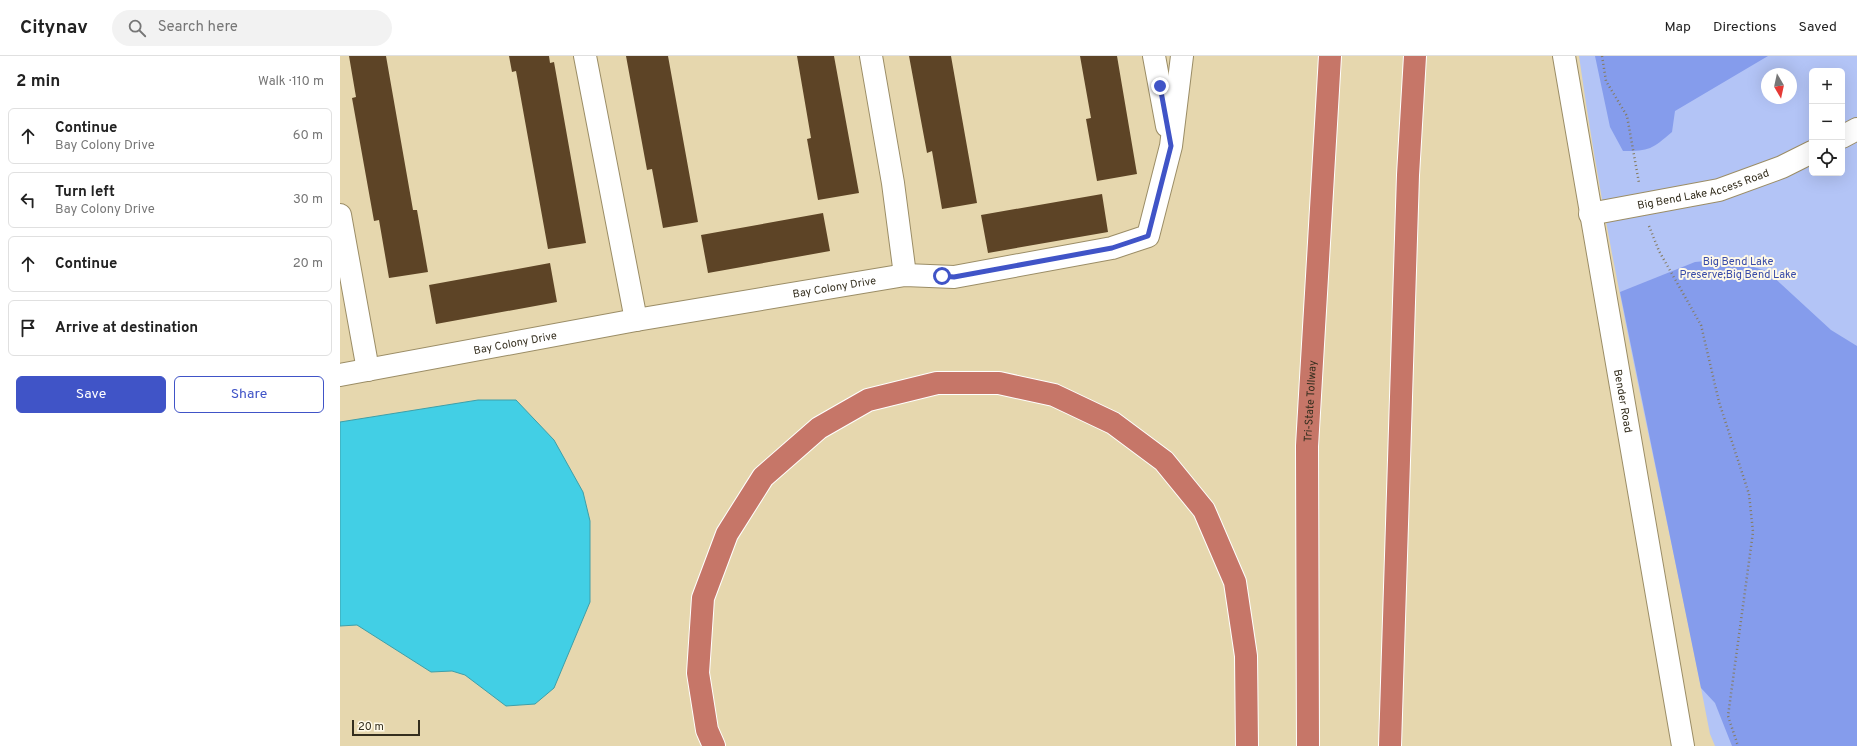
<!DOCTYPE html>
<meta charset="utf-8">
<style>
body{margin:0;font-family:Overpass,sans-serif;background:#f2f2f2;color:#222}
.controls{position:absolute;right:12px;top:12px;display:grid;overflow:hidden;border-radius:6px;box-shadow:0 4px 16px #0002}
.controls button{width:36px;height:36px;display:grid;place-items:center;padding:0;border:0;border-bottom:1px solid #e0e0e0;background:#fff;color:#222;font:20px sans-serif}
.compass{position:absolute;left:1421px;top:12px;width:36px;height:36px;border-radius:50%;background:#fff;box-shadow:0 4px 16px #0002;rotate:171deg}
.scale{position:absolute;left:12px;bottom:10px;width:68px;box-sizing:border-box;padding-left:4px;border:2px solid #342e1e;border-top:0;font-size:11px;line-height:14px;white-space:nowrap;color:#342e1e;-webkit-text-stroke:3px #fff9e8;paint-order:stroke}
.stop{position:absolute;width:12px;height:12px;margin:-9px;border:3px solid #4054c7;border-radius:50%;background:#fff}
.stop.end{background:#4054c7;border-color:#fff;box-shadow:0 1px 4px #0008}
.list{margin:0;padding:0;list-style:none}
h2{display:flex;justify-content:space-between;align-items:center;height:52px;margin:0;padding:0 16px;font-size:17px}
h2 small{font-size:13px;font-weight:400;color:#767676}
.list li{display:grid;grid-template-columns:26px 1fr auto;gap:12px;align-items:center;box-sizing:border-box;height:56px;margin:0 8px 8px;padding:0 8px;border:1px solid #e0e0e0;border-radius:6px}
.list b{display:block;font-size:15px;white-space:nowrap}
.list p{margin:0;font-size:13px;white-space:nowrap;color:#767676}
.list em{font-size:13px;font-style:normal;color:#767676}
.actions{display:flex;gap:8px;padding:12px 16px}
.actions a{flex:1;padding:9px 0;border:1px solid #4054c7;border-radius:6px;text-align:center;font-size:14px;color:#4054c7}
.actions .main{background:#4054c7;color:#fff}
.icon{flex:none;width:22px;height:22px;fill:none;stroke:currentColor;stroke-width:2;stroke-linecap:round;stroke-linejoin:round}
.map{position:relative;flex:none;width:1517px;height:690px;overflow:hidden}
header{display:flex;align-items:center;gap:24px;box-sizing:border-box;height:56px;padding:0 20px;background:#fff;border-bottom:1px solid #e0e0e0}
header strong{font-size:19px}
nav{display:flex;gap:22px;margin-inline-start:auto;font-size:14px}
.search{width:280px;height:36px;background:#f2f2f2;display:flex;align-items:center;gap:10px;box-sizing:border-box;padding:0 14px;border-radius:22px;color:#767676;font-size:15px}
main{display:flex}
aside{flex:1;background:#fff}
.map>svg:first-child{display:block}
.green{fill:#b3c4f6;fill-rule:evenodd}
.forest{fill:#859cec}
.water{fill:#42cfe5;stroke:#3e9fa9}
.building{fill:#5d4426}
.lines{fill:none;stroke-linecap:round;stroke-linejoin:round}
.minor-casing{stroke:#9b8d66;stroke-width:24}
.highway-casing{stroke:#fff;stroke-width:24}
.path{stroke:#857b5f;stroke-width:2.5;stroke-dasharray:1 3;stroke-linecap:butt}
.minor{stroke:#fff;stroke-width:22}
.highway{stroke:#c67668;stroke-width:22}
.route{stroke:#4054c7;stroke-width:5}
.labels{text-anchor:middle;stroke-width:4;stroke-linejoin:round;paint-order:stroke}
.street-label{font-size:11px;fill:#342e1e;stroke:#fff9e8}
.park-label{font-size:11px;fill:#384ba8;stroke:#fff9e8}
</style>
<header>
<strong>Citynav</strong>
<div class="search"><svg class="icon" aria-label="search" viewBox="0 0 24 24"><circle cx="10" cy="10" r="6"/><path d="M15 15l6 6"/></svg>Search here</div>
<nav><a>Map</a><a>Directions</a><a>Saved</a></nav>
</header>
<main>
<aside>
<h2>2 min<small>Walk · 110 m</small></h2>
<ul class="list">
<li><svg class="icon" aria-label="ahead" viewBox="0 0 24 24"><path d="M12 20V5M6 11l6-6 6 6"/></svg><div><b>Continue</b><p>Bay Colony Drive</p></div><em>60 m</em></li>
<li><svg class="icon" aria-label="left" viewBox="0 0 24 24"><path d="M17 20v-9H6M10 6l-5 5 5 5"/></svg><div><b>Turn left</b><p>Bay Colony Drive</p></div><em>30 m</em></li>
<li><svg class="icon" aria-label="ahead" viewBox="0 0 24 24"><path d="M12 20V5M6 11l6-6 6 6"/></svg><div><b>Continue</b></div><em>20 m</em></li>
<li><svg class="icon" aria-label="arrive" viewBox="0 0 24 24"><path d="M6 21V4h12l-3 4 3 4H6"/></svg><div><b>Arrive at destination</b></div></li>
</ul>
<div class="actions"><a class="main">Save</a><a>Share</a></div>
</aside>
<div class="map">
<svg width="1517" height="690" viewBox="0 0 1517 690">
<rect width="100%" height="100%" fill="#e6d7ae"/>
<path class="green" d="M1239,0h278v690h-142l-5,-12c-43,-226 -99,-450 -131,-678zM1472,15h30v102h-30zM1427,18h24v24h-24z"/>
<path class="forest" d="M1255,0h173l-93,55 -3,21c-20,17 -22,19 -49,19l-13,-24z
M1386,203l41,12 64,59 26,16v400h-125l-17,-43 -14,-15 -81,-396 75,-30z"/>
<path class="water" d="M138,344h38l38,40 29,52 7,29v81l-36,86 -19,16 -29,2 -41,-31 -13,-4 -21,1 -74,-47 -17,1v-204z"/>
<path class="building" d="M9,0h37l27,154h4l11,62 -39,6 -10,-58 -5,1 -22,-123 4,-1z
M169,0h40l1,7 4,-1 32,181 -38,6 -32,-178 -4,1z
M286,0h42l30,166 -35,6 -11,-59 -5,1z
M457,0h37l25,137 -41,7 -11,-61 4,-1z
M569,0h42l26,147 -35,6 -10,-58 -5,2z
M740,0h37l20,118 -40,7 -11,-62 5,-1z
M762,138l6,38 -120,21 -7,-38z
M483,157l7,38 -122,22 -7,-38z
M210,207l7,39 -121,22 -7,-39z"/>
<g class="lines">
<g class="minor-casing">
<g id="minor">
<path d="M245,0l51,264"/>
<path d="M531,0l22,127 12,92"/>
<path d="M814,0l13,70"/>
<path id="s1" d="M1224,0l119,690"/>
<path d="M1502,81l15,-8"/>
<path id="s2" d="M1250,158l129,-24 63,-23 30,-15"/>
<path d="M0,159l28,155"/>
<path id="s3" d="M0,319l296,-55 269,-45 49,2 158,-29 36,-12 23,-90 11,-90"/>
</g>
</g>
<g class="highway-casing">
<g id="highway">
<path d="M374,690l-7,-16 -9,-57 5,-75 24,-64 36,-57 56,-49 49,-28 69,-17h62l55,12 59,28 51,38 40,49 31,72 11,74 1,90"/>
<path id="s4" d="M968,690l-1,-300 23,-390"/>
<path d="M1050,690l18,-571 7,-119"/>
</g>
</g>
<path class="path" d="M1262,0l4,25 21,35 12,67
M1309,170l10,25 42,74 18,77 30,92 4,38 -25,184 10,30"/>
<use href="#minor" class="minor"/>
<use href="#highway" class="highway"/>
</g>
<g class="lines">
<path class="route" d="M602,220l12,1 158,-29 36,-12 23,-90 -11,-60"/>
</g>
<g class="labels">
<g class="street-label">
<text dy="4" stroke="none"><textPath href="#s2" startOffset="116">Big Bend Lake Access Road</textPath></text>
<text dy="4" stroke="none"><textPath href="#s3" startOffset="502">Bay Colony Drive</textPath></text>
<text dy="4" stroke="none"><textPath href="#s3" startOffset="178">Bay Colony Drive</textPath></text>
<text dy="4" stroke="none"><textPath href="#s4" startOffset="345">Tri-State Tollway</textPath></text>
<text dy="4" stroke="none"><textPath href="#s1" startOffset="350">Bender Road</textPath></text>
</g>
<g class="park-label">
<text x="1398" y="209">Big Bend Lake<tspan x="1398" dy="13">Preserve;Big Bend Lake</tspan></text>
</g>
</g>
</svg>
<div class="controls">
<button>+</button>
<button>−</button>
<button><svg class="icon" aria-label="locate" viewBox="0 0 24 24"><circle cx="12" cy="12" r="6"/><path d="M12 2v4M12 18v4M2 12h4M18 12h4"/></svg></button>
</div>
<svg class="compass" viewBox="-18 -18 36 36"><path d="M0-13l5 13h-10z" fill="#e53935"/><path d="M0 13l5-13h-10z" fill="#767676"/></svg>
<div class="scale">20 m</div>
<div class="stop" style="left:602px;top:220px"></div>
<div class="stop end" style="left:820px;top:30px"></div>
</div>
</main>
